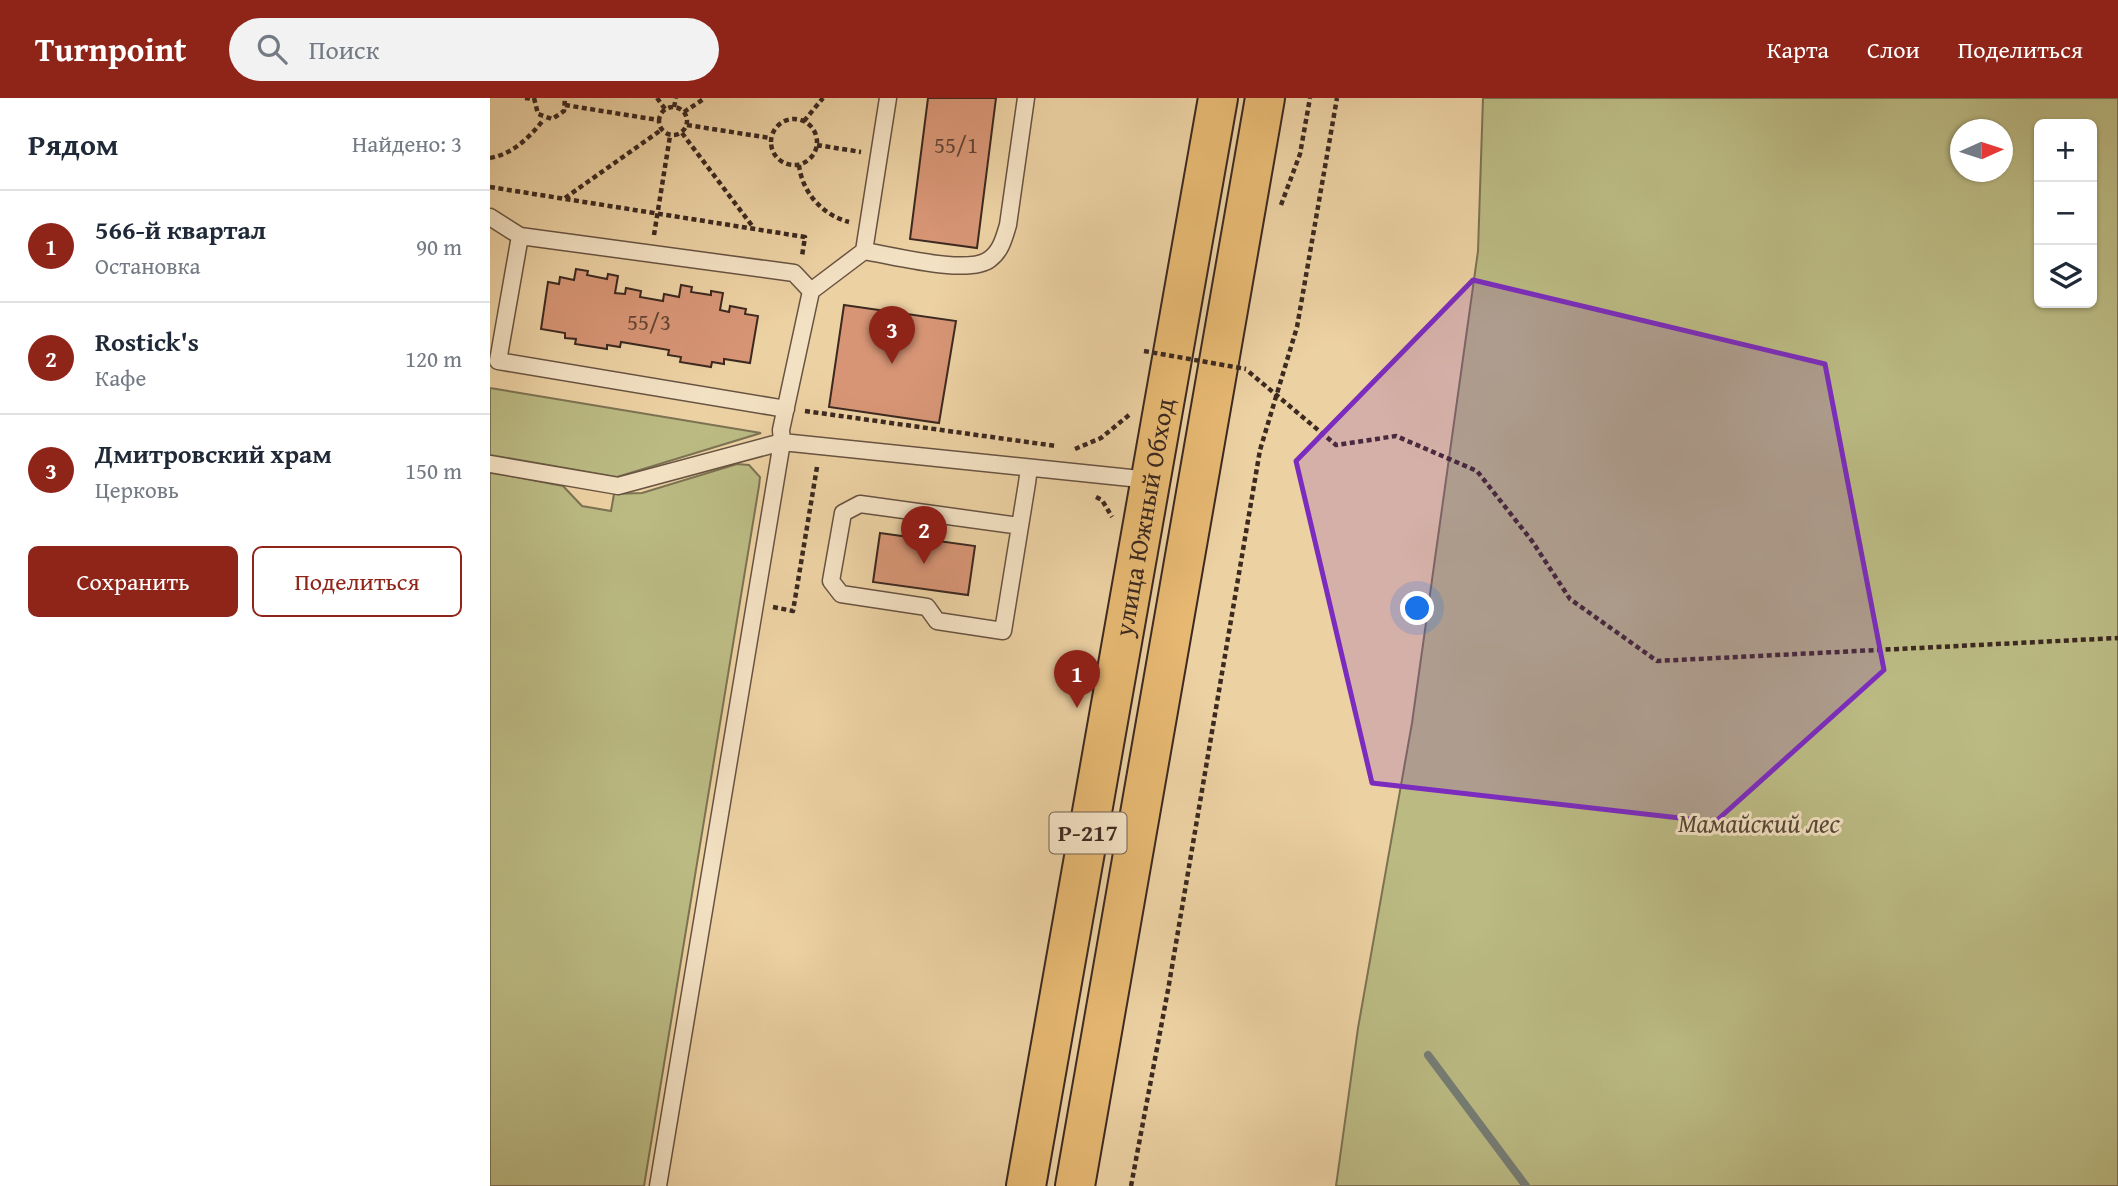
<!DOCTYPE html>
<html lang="ru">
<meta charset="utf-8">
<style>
body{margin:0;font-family:"Gentium Book Plus",serif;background:#f2f2f3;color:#1f2937}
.controls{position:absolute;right:21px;top:21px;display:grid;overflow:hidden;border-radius:10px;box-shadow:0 2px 5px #0004}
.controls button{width:63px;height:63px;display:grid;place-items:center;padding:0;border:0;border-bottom:2px solid #e0e1e3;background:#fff;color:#1f2937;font:35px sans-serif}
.compass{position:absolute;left:1460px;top:21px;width:63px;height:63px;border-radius:50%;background:#fff;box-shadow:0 2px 5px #0004;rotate:87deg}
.you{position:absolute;left:928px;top:511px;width:24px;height:24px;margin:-18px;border:5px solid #fff;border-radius:50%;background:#1a73e8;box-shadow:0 0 0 10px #1a73e833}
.badge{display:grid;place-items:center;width:46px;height:46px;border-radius:50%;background:#8f2418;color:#fff;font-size:23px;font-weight:700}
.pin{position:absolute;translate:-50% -58px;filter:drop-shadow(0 2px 4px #0008)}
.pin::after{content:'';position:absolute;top:37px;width:24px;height:21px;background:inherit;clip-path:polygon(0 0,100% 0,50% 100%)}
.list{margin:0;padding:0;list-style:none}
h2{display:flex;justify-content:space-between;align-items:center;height:91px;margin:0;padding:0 28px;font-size:30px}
h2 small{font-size:23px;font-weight:400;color:#747a83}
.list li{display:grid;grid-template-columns:46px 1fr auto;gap:21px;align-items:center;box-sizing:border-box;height:112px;padding:0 28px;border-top:2px solid #e0e1e3}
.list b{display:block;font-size:26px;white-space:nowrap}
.list p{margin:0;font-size:23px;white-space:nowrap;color:#747a83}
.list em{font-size:23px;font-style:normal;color:#747a83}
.actions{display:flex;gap:14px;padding:21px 28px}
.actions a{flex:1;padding:16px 0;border:2px solid #8f2418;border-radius:10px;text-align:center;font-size:24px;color:#8f2418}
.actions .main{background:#8f2418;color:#fff}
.icon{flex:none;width:38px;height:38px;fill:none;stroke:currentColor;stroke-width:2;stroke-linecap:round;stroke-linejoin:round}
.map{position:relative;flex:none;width:1628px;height:1088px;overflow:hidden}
header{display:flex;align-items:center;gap:42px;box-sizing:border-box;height:98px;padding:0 35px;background:#8f2418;color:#fff}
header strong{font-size:33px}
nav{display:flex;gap:38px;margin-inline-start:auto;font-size:24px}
.search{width:490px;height:63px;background:#f2f2f3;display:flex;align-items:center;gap:18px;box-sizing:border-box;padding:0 24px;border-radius:38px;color:#747a83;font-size:26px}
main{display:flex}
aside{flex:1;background:#fff}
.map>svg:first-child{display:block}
.green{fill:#bbba83;stroke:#7c7252;stroke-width:2;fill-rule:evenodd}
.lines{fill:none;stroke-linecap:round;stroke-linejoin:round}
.stream{stroke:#757d75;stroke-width:8}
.building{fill:#d79575;stroke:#3c2920;stroke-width:2}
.service-casing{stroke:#685341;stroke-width:19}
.primary-casing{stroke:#3c2920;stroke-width:42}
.path{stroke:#3c2920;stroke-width:4.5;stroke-dasharray:5 3.5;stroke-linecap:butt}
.service{stroke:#f3e1c3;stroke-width:16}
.primary{stroke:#e6b872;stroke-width:38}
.path-bridge{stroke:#3c2920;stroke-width:4.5;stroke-dasharray:5 3.5;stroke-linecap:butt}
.marked{fill:#7b2cbf;fill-opacity:0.2;stroke:#7b2cbf;stroke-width:5;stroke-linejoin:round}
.labels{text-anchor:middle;stroke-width:6;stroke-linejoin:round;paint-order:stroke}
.number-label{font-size:23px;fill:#634435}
.shield{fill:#f3e1c3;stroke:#736051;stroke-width:2}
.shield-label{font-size:24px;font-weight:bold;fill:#3c2920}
.street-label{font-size:26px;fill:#3c2920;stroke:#f3e1c3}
.park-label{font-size:26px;font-style:italic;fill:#554634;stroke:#f3e1c3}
</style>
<header>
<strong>Turnpoint</strong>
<div class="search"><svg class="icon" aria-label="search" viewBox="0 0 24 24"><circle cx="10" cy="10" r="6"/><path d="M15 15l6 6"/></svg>Поиск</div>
<nav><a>Карта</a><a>Слои</a><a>Поделиться</a></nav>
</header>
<main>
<aside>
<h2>Рядом<small>Найдено: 3</small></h2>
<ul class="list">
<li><span class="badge">1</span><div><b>566-й квартал</b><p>Остановка</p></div><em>90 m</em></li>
<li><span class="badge">2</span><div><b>Rostick's</b><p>Кафе</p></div><em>120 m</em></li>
<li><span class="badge">3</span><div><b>Дмитровский храм</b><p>Церковь</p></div><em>150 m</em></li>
</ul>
<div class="actions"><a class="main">Сохранить</a><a>Поделиться</a></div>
</aside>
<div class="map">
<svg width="1628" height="1088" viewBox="0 0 1628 1088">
<rect width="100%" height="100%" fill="#ecd1a3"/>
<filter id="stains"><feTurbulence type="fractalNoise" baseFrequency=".00286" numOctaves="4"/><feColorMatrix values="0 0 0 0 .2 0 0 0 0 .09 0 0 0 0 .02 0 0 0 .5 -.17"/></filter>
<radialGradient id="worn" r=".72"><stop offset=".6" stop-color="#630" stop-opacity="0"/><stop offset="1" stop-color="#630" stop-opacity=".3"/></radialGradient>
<path class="green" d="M993,0h635v1088h-782l22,-158 54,-305 66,-472zM1549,26h53v179h-53zM1470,32h42v42h-42z
M0,290l271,45 -144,44 -127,-22z
M247,366l12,1 11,12 -1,9 -115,700h-154v-714l73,14 19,20 29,5 3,-17 28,-1z"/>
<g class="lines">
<path class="stream" d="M938,957l98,131"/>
</g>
<path class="building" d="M438,0h68l-19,150 -67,-9z
M86,171l12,2 -1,4 20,4 1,-5 10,2 -3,17 10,1 1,-6 15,3 -1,6 23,4 1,-7 15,3 2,-12 11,2 -1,5 20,3v-4l12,2 -3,17 9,2 1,-6 16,3 -1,5 13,2 -8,47 -26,-4v5l-12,-2 -1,5 -31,-5 1,-5 -13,-2 1,-5 -48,-8 -1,5 -13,-2v4l-32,-5 1,-5 -11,-1v-5l-24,-4 7,-47 11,2 1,-7 14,3z
M354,207l112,16 -17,102 -110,-16z
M390,435l95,13 -7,49 -95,-13z"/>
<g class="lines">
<g class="service-casing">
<path id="service" d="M0,119l30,19
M374,153l24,-153
M321,193l53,-40c27,4 105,25 126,8 11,-8 14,-21 18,-34l18,-127
M296,311l-288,-48 22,-125 274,37 17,18 -30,139 1,12 368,38
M0,366l128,22 164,-44 -124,744
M530,428l-160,-22 -17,9 -12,68 10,13 86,13 10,14 66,10 24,-148 2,-15"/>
</g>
<g class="primary-casing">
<g id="primary">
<path id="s1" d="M536,1088l192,-1088"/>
<path d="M585,1088l190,-1088"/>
</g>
</g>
<path class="path" d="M35,0l8,1
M44,0l4,16 14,5 12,-8 1,-13
M167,0l8,11
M75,7l93,15
M169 23a14 14 0 1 1 28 0a14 14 0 1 1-28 0Z
M184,9l2,-9
M194,14l21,-14
M281 44a23 23 0 1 1 46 0a23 23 0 1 1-46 0Z
M314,23l19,-23
M197,27l83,13
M192,35l71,94
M327,47l44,7
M0,60c23,-4 40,-21 54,-39
M309,67c3,27 23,50 50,57
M0,89l315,50 -3,19
M75,100l96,-68
M791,107l19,-51 10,-56
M164,137l16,-99
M759,274l87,73 60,-9 81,35 55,70 38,58 87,62 461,-23
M315,313l251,35
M585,351l26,-11 28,-23
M606,399l6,3 10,17
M283,509l20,4 24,-144
M641,1088l37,-196 92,-540 37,-123 40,-229"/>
<use href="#service" class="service"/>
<use href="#primary" class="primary"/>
<path class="path-bridge" d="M654,253l102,18"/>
</g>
<path class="marked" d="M983,182l352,84 59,306 -169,152 -343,-39 -76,-322z"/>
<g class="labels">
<g class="number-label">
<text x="466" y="55">55/1</text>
<text x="159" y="232">55/3</text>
</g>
<rect class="shield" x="559.5" y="714.5" width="77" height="41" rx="5"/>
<g class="shield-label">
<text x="598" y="743">Р-217</text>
</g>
<g class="street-label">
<text dy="9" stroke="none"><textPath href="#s1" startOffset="679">улица Южный Обход</textPath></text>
</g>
<g class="park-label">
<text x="1269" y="734">Мамайский лес</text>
</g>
</g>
<rect width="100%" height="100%" filter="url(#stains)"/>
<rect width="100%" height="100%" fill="url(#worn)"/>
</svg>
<div class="controls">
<button>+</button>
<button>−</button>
<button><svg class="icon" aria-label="layers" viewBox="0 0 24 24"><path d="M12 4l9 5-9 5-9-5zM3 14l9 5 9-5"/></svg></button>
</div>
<svg class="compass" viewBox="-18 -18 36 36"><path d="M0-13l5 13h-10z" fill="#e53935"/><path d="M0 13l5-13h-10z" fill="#747a83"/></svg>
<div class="you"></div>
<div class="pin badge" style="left:587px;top:610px">1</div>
<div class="pin badge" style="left:434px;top:466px">2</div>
<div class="pin badge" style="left:402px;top:266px">3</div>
</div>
</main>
